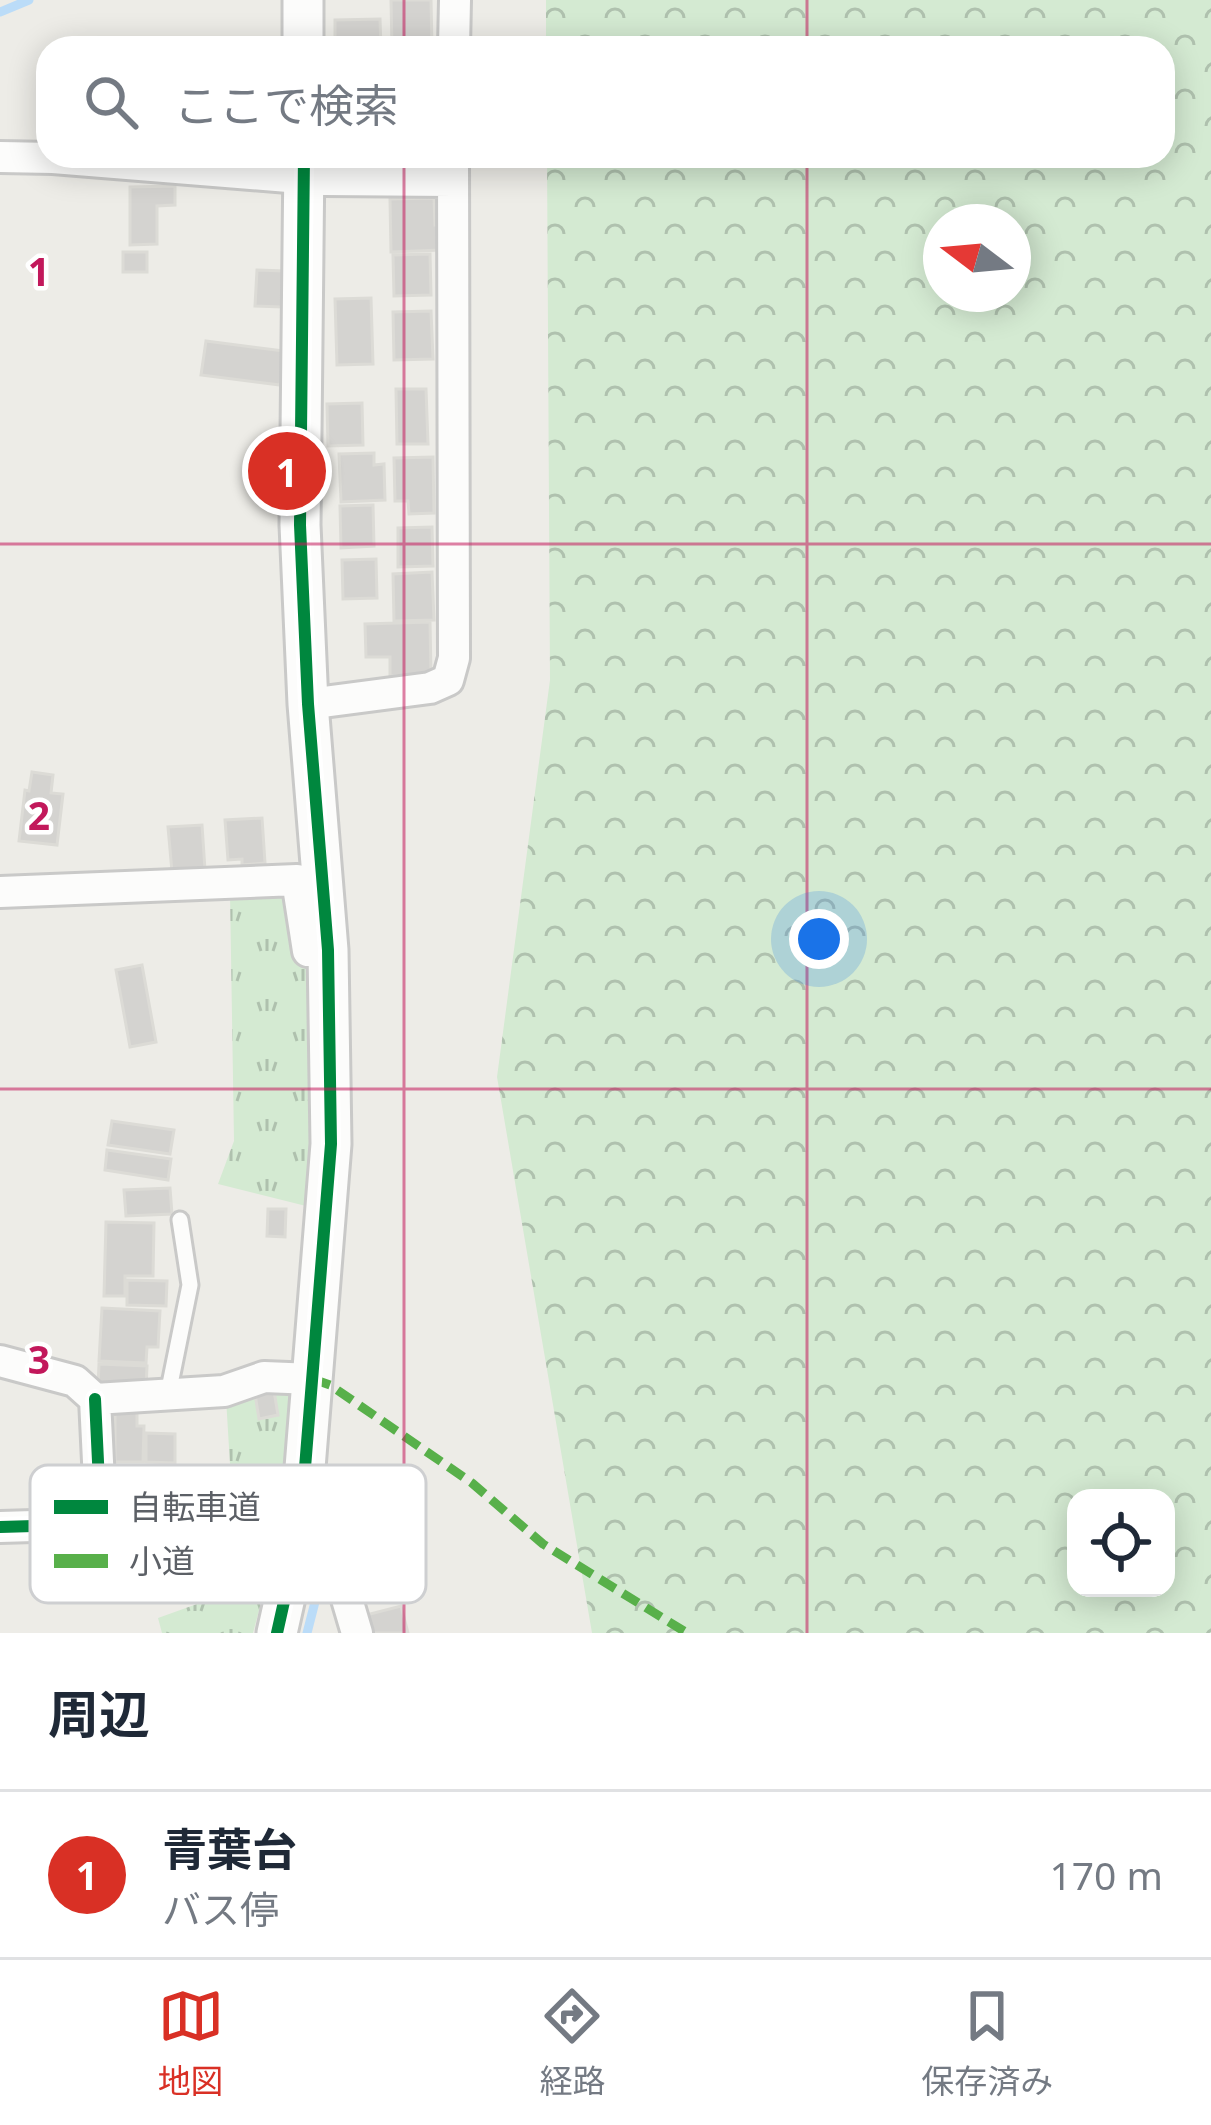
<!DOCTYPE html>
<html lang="ja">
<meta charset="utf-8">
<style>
body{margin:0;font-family:"Noto Sans","Noto Sans JP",sans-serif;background:#f6f6f7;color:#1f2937}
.controls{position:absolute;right:36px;bottom:36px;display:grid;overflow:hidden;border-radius:24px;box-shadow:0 6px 30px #0003}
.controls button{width:108px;height:108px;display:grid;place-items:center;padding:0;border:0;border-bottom:3px solid #e0e1e3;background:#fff;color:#1f2937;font:60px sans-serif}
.compass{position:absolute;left:923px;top:204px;width:108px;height:108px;border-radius:50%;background:#fff;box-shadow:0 6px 30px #0003;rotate:286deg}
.you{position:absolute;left:819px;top:939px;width:42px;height:42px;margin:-30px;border:9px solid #fff;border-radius:50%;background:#1a73e8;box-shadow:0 0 0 18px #1a73e833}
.badge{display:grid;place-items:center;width:78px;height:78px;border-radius:50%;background:#d93025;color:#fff;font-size:39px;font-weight:700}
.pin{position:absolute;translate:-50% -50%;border:6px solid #fff;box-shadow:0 3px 12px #0006}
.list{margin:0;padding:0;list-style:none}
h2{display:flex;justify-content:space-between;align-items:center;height:156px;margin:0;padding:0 48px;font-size:51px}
h2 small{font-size:39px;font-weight:400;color:#747a83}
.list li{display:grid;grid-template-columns:78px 1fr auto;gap:36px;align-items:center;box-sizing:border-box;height:168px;padding:0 48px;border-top:3px solid #e0e1e3}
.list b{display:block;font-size:45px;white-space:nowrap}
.list p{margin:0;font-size:39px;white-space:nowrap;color:#747a83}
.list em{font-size:39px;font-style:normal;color:#747a83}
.icon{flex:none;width:66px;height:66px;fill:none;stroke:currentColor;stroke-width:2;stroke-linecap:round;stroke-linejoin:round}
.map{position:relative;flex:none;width:1211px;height:1633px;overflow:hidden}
.search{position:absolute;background:#fff;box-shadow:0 6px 30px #0003;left:36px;right:36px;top:36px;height:132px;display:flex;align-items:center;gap:30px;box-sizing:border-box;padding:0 42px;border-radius:36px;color:#747a83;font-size:45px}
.sheet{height:324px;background:#fff}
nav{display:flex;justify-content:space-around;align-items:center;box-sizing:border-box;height:168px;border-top:3px solid #e0e1e3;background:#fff;font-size:33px;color:#747a83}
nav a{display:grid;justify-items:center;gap:6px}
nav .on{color:#d93025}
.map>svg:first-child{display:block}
.grass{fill:url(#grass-tufts)}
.forest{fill:url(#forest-crowns);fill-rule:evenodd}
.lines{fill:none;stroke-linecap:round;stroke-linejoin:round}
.stream{stroke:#bbdcf8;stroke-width:9}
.building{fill:#d4d3d0;stroke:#dcdbd6;stroke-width:3}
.service-casing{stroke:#c9c9c8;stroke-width:21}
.minor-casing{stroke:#c9c9c8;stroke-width:36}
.tertiary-casing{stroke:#c9c9c8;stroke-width:45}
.service{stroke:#fcfcfb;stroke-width:15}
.minor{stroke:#fcfcfb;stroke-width:30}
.tertiary{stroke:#fcfcfb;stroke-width:39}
.quiet{stroke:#58b04a;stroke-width:9;stroke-dasharray:18 9;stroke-linecap:butt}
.cycleway-casing{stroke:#fff;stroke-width:20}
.cycleway{stroke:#00873e;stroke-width:12}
.grid{fill:none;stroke:#c2185b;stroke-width:3;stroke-opacity:0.55}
.key{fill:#fff;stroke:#cecfd1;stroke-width:3}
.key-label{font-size:33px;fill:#5c6066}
.grid-label{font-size:39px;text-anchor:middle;font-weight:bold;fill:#c2185b;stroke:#fff;stroke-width:9;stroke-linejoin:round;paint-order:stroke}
</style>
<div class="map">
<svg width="1211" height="1633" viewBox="0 0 1211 1633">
<defs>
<pattern id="grass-tufts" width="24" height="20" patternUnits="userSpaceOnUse" patternTransform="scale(3)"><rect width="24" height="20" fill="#d4ead2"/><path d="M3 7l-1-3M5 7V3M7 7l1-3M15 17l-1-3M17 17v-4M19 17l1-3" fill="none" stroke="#afc1ae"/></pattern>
<pattern id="forest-crowns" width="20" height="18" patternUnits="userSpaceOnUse" patternTransform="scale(3)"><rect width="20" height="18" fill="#d4ead2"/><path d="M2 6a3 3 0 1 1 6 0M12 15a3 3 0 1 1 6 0" fill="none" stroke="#afc1ae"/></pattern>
</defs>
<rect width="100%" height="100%" fill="#edece7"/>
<path class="grass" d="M291,889l9,76 11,2 1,177 -6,62 -88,-22 16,-43 -4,-248z
M295,1384l-14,144 -28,105h-91l-4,-15 111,-40 -38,-97 -5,-83z"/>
<path class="forest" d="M546,0h665v1633h-619l-95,-556 53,-397 -3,-524h616v-108h-617zM941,222h72v72h-72zM1076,1498h90v90h-90z"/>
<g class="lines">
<path class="stream" d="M0,12l29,-12
M307,1633l17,-66"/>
</g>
<path class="building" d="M391,0h40l1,48h-40z
M380,19l1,29h-46v-28z
M175,186v19l-18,1v38l-27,1v-58z
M434,198l1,27h5l1,25 -50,2 -1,-53z
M123,252h24v20h-24z
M430,254l1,41 -37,1 -1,-41z
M257,270l27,1 -2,36 -27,-1z
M371,298l2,66 -36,1 -2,-66z
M431,311l2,48 -39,1 -1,-48z
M206,341l78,10 -4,34 -79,-10z
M396,389h30l2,55h-31z
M362,403l1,42 -35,1 -1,-42z
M374,453v12l10,-1 1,36 -44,2 -2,-48z
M433,457l1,56 -25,1 -1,-13h-13l-1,-43z
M373,505l1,41 -33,2 -1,-42z
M432,527l1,39 -35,1v-39z
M376,559l1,39 -34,1 -1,-39z
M432,572l2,48 -40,1 -1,-47z
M430,622l1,53 -41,1v-19h-24l-1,-33z
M32,772l21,3 -2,18 12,1 -6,51 -38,-4 6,-51 4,1z
M262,818l3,45 -23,2v-6l-14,1 -3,-40z
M202,825l3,45 -33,2 -4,-45z
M142,965l14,77 -26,5 -14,-77z
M112,1121l62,9 -4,24 -62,-9z
M107,1150l64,9 -3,21 -63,-10z
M170,1188l2,26 -46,2 -2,-26z
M268,1209h18l-1,28 -18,-1z
M106,1222l48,1 -1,53h-28v20h-21z
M127,1280l40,1 -1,25 -39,-1z
M102,1308l58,3 -2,36h-11l-1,16 -47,-2z
M99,1364l48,2 -1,23 -48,-2z
M274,1391l4,24 -19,4 -4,-25z
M115,1405h22v21h7l-1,36h-28z
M146,1433l29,1v29l-29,-1z
M401,1606l7,27h-37l-5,-18z"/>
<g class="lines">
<g class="service-casing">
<path id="service" d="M168,1394l22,-109 -10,-65"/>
</g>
<g class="minor-casing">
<path id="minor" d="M454,48l1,-48
M0,157l53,1 272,22 128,1
M308,704l122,-16 18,-8 6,-22 -1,-502
M0,892l297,-12 11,71 20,-1
M0,1361l75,20 20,18 129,-8 40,-14 49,2
M0,1527l101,-3 -6,-125
M300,1530l19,4 12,11 26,88"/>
</g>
<g class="tertiary-casing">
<path id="tertiary" d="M303,0v48
M277,1633l23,-103 31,-386 -3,-194 -20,-246 -8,-179 4,-369"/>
</g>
<use href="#service" class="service"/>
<use href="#minor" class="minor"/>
<use href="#tertiary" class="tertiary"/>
<path class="quiet" d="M313,1379l17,6 142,98 71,61 144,89"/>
<g class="cycleway-casing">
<path id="cycleway" d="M0,1527l101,-3 -6,-125
M277,1633l23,-103 31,-386 -3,-194 -20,-246 -8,-179 4,-369"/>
</g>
<use href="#cycleway" class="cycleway"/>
</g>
<path class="grid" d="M404,0v48M807,0v48M404,156v1477M807,156v1477M0,544h1211M0,1089h1211"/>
<rect x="30" y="1465" width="396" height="138" rx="18" class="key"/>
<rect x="54" y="1500" width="54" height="14" fill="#00873e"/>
<rect x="54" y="1554" width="54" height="14" fill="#58b04a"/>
<g class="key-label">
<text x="129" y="1519">自転車道</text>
<text x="129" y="1573">小道</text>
</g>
<g class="grid-label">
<text x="39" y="286">1</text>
<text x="39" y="830">2</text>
<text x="39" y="1374">3</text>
</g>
</svg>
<div class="controls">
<button><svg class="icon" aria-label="locate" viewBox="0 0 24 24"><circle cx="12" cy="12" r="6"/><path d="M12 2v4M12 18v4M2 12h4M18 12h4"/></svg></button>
</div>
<svg class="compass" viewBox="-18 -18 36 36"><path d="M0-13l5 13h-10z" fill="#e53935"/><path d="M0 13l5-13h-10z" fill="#747a83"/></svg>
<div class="you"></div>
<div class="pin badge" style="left:287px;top:471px">1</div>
<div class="search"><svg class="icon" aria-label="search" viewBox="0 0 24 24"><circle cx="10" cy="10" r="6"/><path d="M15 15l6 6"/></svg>ここで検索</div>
</div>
<section class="sheet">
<h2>周辺<small></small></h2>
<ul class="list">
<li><span class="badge">1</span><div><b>青葉台</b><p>バス停</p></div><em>170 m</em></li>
</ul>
</section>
<nav>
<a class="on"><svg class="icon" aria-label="map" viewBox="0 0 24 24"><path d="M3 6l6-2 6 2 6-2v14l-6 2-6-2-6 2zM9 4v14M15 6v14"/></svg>地図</a>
<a><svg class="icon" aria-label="directions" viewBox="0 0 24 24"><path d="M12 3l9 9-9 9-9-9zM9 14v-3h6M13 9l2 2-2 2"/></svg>経路</a>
<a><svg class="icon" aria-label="saved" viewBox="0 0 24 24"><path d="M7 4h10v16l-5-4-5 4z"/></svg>保存済み</a>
</nav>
